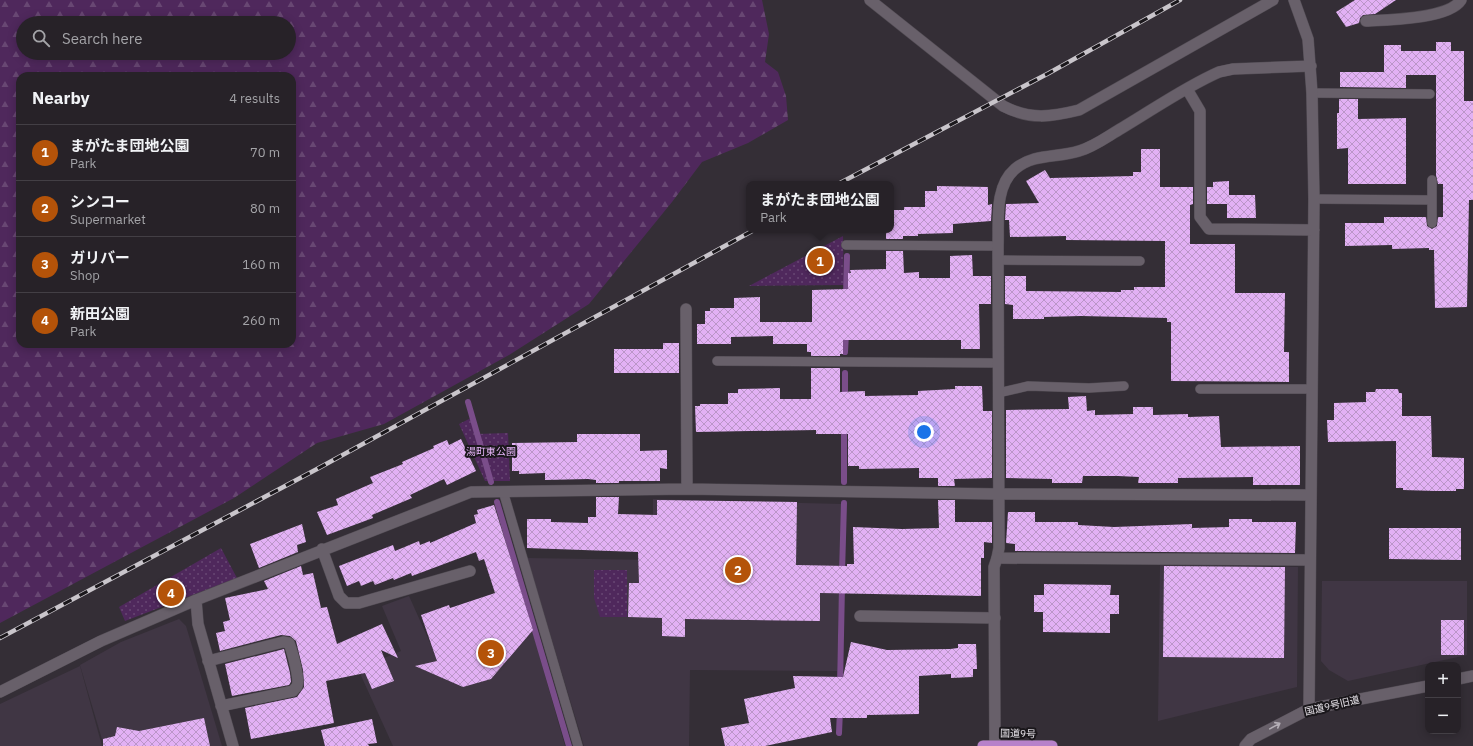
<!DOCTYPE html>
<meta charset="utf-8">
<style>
body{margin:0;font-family:"IBM Plex Sans","Noto Sans JP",sans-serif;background:#332f34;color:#f1f3f6}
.controls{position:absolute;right:12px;bottom:12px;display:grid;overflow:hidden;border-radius:8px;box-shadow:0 2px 10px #0003}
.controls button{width:36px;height:36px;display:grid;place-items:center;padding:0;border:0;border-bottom:1px solid #433f45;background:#272228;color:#f1f3f6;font:20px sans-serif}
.you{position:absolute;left:924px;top:432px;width:14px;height:14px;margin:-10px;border:3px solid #fff;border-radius:50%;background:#1a73e8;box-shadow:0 0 0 6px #1a73e833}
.badge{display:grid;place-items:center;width:26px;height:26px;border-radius:50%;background:#b45309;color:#fff;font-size:13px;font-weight:700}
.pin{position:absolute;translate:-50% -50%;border:2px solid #fff;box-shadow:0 1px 4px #0006}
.popup{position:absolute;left:746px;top:181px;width:148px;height:52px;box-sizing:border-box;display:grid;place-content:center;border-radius:8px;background:#272228;filter:drop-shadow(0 1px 3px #0005);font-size:13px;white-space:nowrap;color:#a4a4a8}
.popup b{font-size:15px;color:#f1f3f6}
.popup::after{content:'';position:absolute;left:50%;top:100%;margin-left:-8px;border:8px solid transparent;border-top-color:#272228}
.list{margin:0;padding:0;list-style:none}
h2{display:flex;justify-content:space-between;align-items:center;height:52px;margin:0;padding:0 16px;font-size:17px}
h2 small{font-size:13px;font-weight:400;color:#a4a4a8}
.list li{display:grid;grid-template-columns:26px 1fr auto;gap:12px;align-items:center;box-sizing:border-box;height:56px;padding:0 16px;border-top:1px solid #433f45}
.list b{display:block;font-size:15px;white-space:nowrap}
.list p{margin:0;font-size:13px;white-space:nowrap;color:#a4a4a8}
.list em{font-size:13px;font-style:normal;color:#a4a4a8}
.icon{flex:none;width:22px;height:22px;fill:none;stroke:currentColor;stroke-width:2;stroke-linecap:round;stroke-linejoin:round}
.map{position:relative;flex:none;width:1473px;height:746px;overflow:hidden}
.search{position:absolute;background:#272228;box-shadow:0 2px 10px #0003;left:16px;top:16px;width:280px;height:44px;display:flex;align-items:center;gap:10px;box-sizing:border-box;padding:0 14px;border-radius:22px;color:#a4a4a8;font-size:15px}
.panel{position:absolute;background:#272228;box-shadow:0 2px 10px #0003;left:16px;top:72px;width:280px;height:276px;border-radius:12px}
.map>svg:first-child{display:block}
.built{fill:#403644}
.green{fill:url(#green-dots)}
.forest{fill:url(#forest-firs);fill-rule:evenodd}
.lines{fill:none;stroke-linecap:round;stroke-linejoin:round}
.stream{stroke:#7a4d8a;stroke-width:6}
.building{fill:url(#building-cross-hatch)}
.service-casing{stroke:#514b53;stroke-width:10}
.minor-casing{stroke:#514b53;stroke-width:12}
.tertiary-casing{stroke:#514b53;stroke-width:12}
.trunk-casing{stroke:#514b53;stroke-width:12}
.service{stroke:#68606a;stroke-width:9}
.minor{stroke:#68606a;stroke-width:11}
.tertiary{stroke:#68606a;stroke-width:11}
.trunk{stroke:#b781ca;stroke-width:11}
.rail-casing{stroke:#c9c5cb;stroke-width:4.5}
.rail{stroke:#1a171b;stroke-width:3;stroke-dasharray:9;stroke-linecap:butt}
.oneway{stroke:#b4aeb6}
.labels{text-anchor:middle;stroke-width:4;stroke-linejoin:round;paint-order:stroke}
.park-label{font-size:10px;fill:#e7b5fa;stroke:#1a171b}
.street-label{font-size:10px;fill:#e6e2e8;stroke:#1a171b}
</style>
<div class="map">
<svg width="1473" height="746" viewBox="0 0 1473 746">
<defs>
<pattern id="green-dots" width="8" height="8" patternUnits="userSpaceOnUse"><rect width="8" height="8" fill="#4f285c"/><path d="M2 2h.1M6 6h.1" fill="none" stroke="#684773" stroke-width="1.8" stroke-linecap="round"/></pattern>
<pattern id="forest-firs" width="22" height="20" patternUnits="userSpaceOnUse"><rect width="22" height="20" fill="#4f285c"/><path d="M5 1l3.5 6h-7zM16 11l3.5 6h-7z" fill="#684773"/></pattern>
<pattern id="building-cross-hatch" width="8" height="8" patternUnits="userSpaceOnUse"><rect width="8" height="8" fill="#e2b1f4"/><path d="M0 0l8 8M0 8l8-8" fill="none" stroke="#bb96c8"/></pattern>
</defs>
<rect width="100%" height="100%" fill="#342e36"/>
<path class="built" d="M653,499l189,5 -5,167 -147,-1 -1,76h-105l-57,-188 126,2z
M1160,565l138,2 -1,120 -139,34z
M1322,581h145v74l-119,26 -19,-11 -8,-9z
M409,596l22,49 98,-26 36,127h-172l-35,-77 43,-18 -19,-45z
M179,619l7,7 36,120h-118l-24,-81 41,-23z
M80,666l22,80h-102v-42z"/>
<path class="green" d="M843,236l1,49 -95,1z
M471,418l5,16 32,-1 2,48h-25l-26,-57z
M221,548l16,30 -112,43 -6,-14z
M594,570h33v47h-27l-6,-19z"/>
<path class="forest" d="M0,0h762l7,34 -4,28 13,10 8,24 2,24 -40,23 -46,19 -30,40 -83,102 -80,51 -125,69 -67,19 -83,55 -234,125zM23,23h266v30h-266zM20,76h272v268h-272z"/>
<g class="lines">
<path class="stream" d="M846,296l1,-40
M845,352l1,-19
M845,399v-26
M468,402l23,80
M844,482v-56
M497,502l72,244
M842,573l2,-70
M840,685l2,-99
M839,733l1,-23"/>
</g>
<path class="building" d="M1355,0h41l-21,14 -12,1 -3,3 -1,5 -13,4 -10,-15z
M1436,42h15v9h13v50h9v99h-4l-2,107 -32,1 -1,-58h-5v-2l-37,1v-4l-47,1v-23h39v-6h42l1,9 5,3 5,-3 1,-9h5v-33h-5l-2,-9v-100h-30v13l-66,-1v-15h44v-27h17v6h35z
M1339,99h19v20l48,-1v66h-58v-36l-11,1v-36h2z
M1141,149h19v38h33v17l-3,1v39h45v49h50l-1,59h5v30l-118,-1v-59h-4v-4l-86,-2 -37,1v2h-31v-14l-8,-1v-28h21v15l95,1v-2h13v-3h31v-46l-99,-1v-4l-56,1 -1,-17h-4l1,-16 33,-1 -13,-22 19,-11 5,8 83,-2v-4h8z
M1229,181v14h26l1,23h-29v-14h-20v-17h6v-5z
M937,186l51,1v18l4,-1 -1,17 -38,3v9l-35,1v2h-15v3h-17v-9h5v-20h13v-3h21v-16h12z
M886,251h17l1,22 15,-1v6h31v-22l22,-1 1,21h18v28h-12l1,45h-19v-9h-118v14h-3v2h-29v-4h-4v-8h-34v-8l-42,1v7h-34v-20h8v-13h5v-3h24v-10l26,-1v25h52v-32l36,-1v-16h3l-1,-3 36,-1z
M663,343h16v30h-65v-24h49z
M811,368h29v24l25,-1v5l53,-1v-4l37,-2v-3h27l1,25h9v67l-38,1 1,7h-17v-8h-19v-10l-60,1v-3h-11v-32h-32v-4l-120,2 -1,-26h5v-2h28v-11h10v-4l42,-1v11h31z
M1376,389h22l1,4h3v23h29l1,41 32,1v31h-8v2h-21l-32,-1v-2h-7v-47l-68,1 -1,-22h7v-17l32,-1v-10h9z
M1086,396l1,15 8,-1v5l38,-1v-7h20v8l35,-1v3l31,-1 2,31 79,-1v39h-47v-8l-75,1v5h-40l1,-6 -21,-1h-35l-1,7h-30v-4l-46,-1v-68l63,-1 -1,-12z
M577,434h63v17l27,-1v19l-7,-1v13h-41v2h-23v-3l-8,-1 -43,1v-7l-26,1v-3h-7v-28l65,-1z
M461,439l15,32 -29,14 -3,-6 -34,16 2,3 -40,17 1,3 -46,17 -10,-23 21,-7 -2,-6 37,-16 -3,-6 33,-13 -1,-2 32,-14 -1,-2 14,-6 2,5z
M596,497h23l-1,17 39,1v-15l140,2 -1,63 51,1v-2h7l-1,-37 49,2 37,-1 -1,-28h17v22h37v21l-8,-1v16h-3v38l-161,-3v28l-135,-2v18l-23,-1v-18l-34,-1 1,-34h10l-1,-31 -111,-4v-29h24v3l37,1v-6h8z
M494,505l39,125 -42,49 -28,8 -48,-21 22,-5 -16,-46 28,-10 1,3 45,-15 -11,-34 -5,2 -3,-9 -64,24 -1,-3 -17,7 -1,-2 -18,7 -2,-4 -12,5 -2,-5 -12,5 -8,-20 54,-21 2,6 24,-10 1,4 10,-4v2l46,-20 -2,-8 4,-1 -1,-4z
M1008,512h27v10h43v3l36,2 78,-3v4l37,-1v-8h23v3h44l-1,31 -280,-2v-7l-9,-1z
M302,524l4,18 -9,3 1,7 -39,16 -9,-24z
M1389,528h72v32l-72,-1z
M301,566l2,9 10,-2 8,35 6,-1 10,37 45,-20 16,34 -17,-8 13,31 -22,8 -7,-16 -39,8 8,42 -83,16 -6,-31 52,-11 7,-10 -1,-17 -7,-29 -6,-5 -9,-1 -61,16 -4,-18 9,-2 -2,-9 7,-2 -5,-22 43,-9 -4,-8z
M1164,566l121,1 -1,91 -121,-1z
M1044,584l67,1 -1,10h9v19h-9v19l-67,-1v-20h-9v-17h10z
M1441,620h23v35h-23z
M851,642l36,8 63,-1 8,-1v-4h18l1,25h-4v8l-22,1v-4l-32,2v38l-52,1v3h-37l2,14 -67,14h-40l-4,-18 28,-5 -5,-24 51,-11 -2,-12 50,1z
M284,649l6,24 1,9 -2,3 -57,11 -7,-32z
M204,718l6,28h-107v-7l12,-3 2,-9 22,4z
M372,719l5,24 -9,1 1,2h-44l-4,-16z"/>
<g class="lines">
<g class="service-casing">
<path id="service" d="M1312,93l118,1
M1432,180v43
M1314,199l118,1
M846,245l152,1
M998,260l142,1
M717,361l281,2
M1200,389h112
M998,393l30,-7 61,2 35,-2
M503,491l75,255"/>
</g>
<g class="minor-casing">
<path id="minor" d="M870,0l133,106c27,14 48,11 76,4l194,-110
M1366,21c22,-1 83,-2 95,-21
M1187,89l13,22v106l9,12 105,1
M686,309l1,180
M322,549l17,47 7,7h13l111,-32
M1310,560l-313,-2 2,-10 -1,-302c1,-25 -4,-59 17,-77 19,-16 42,-11 64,-18 15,-4 29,-15 43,-23 32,-19 63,-41 97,-56l14,-3 78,-3
M860,616l135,2
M208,661l75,-19 6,1c3,8 11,36 8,43 -1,2 -3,3 -4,5l-72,15
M0,692l101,-51 95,-41
M233,746l-35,-122 -2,-24 275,-108 216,-3 311,5 313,1
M1245,746l6,-7 58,-30 5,-510 -2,-106 -4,-54 -14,-39"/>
</g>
<g class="tertiary-casing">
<path id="tertiary" d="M1458,679l15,-3
M1309,709l119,-23
M995,746l-1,-179 3,-9"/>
</g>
<g class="trunk-casing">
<path id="trunk" d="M983,746h69"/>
</g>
<use href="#service" class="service"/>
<use href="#minor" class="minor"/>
<use href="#tertiary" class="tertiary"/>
<use href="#trunk" class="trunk"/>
<g class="rail-casing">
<path id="rail" d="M838,184l211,-111 131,-73
M0,638l317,-169 437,-239"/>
</g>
<use href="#rail" class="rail"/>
</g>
<defs><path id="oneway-shaft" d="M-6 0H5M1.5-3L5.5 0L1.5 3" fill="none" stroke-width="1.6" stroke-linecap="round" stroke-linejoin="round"/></defs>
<use class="oneway" href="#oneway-shaft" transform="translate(1275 726) rotate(-29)"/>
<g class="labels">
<g class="park-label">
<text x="491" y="455">湯町東公園</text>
</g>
<g class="street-label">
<text transform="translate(1332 705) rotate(-13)" y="4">国道9号旧道</text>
<text transform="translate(1018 733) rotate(1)" y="4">国道9号</text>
</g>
</g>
</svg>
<div class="controls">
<button>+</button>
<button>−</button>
</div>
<div class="you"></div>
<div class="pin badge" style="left:820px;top:261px">1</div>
<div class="popup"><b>まがたま団地公園</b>Park</div>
<div class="pin badge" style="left:738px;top:570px">2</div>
<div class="pin badge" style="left:491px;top:653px">3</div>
<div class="pin badge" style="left:171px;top:593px">4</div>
<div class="search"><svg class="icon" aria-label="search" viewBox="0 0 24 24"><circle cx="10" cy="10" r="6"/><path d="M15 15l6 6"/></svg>Search here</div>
<section class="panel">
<h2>Nearby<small>4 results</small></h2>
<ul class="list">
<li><span class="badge">1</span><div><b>まがたま団地公園</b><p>Park</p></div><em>70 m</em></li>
<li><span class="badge">2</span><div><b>シンコー</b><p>Supermarket</p></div><em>80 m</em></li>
<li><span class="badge">3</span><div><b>ガリバー</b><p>Shop</p></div><em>160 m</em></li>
<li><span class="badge">4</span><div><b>新田公園</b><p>Park</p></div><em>260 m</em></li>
</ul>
</section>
</div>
